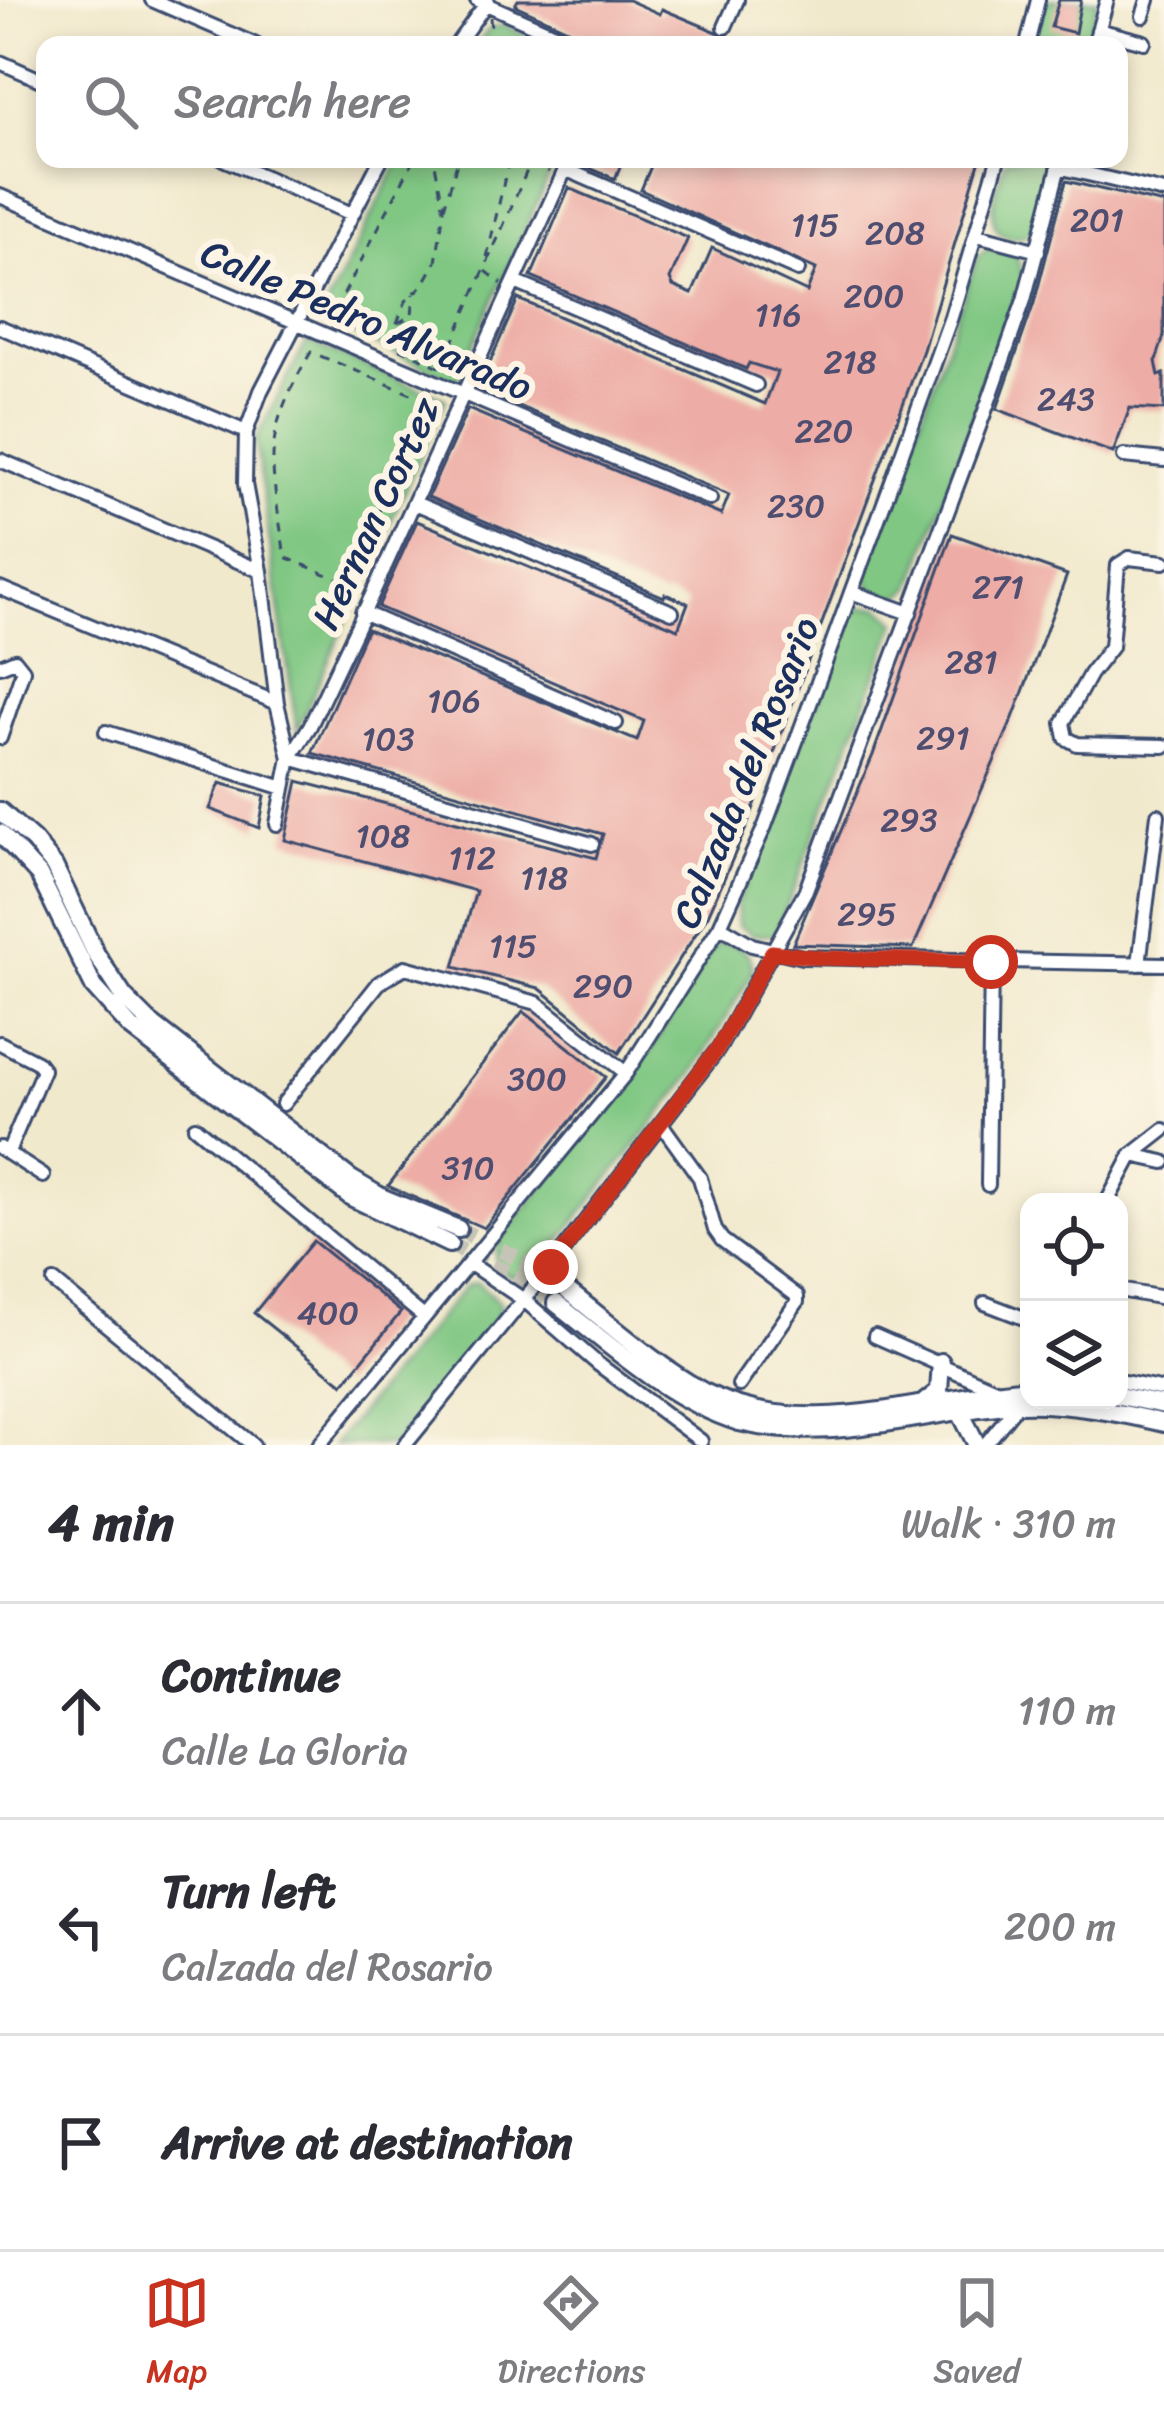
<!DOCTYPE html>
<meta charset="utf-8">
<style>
body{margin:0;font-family:Sriracha,sans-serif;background:#f2f2f3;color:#2b2b33}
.controls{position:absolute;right:36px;bottom:36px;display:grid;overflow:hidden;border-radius:24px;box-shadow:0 6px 18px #0003}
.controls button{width:108px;height:108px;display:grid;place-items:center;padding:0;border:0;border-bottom:3px solid #e1e1e2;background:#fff;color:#2b2b33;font:60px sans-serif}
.stop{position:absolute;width:36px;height:36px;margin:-27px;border:9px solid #c8321e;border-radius:50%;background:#fff}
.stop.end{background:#c8321e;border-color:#fff;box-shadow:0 3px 12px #0008}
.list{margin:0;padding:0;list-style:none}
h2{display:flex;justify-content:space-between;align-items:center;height:156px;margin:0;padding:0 48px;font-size:51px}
h2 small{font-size:39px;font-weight:400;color:#7c7c81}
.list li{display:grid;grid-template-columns:78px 1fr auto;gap:36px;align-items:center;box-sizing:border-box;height:216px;padding:0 48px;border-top:3px solid #e1e1e2}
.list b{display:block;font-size:45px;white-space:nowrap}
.list p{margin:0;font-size:39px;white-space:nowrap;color:#7c7c81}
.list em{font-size:39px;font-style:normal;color:#7c7c81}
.icon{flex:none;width:66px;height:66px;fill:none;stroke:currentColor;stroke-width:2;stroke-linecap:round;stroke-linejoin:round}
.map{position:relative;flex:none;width:1164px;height:1445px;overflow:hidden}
.search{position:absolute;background:#fff;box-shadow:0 6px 18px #0003;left:36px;right:36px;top:36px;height:132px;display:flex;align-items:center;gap:30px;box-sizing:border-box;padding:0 42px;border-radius:24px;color:#7c7c81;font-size:45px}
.sheet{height:804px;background:#fff}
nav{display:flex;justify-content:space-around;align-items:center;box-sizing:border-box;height:168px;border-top:3px solid #e1e1e2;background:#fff;font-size:33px;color:#7c7c81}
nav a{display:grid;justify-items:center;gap:6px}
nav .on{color:#c8321e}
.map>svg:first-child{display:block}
.green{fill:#80c783;stroke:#4e7b70;stroke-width:3}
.building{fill:#edaca5}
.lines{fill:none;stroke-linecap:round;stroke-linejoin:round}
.major-tunnel{stroke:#c6c4b6;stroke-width:16;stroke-dasharray:16 8;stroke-linecap:butt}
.minor-casing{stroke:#3b4b6e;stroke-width:18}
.major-casing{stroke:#3b4b6e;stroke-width:22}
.path{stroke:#3b4b6e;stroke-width:3;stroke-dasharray:9 9;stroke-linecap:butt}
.minor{stroke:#fff;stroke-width:12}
.major{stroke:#fff;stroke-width:16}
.route{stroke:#c8321e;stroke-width:15}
.labels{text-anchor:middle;stroke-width:12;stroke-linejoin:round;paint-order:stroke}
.number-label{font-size:33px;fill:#504e70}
.street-label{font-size:39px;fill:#1b2f5e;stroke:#fcf5e5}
</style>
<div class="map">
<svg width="1164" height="1445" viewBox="0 0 1164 1445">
<rect width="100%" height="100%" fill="#fcf5e5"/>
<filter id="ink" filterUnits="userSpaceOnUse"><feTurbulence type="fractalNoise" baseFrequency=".00833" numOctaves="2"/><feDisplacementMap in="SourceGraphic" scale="24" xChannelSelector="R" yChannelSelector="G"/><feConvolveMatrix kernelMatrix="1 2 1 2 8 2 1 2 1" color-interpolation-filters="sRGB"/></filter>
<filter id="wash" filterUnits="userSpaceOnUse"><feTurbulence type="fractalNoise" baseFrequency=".004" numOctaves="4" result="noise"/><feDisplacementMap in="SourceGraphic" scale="48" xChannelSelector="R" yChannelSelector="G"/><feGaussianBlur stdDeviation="2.7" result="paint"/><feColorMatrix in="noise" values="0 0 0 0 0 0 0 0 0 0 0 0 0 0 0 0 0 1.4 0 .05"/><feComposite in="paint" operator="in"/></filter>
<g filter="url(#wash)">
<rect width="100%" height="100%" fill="#f1e9cc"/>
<path class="green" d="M1045,0h53l-12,45h-53z
M502,25l48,20h-74l13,-16z
M400,159h157l-100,222 -137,-62z
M1005,159h51c-6,20 -8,50 -19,66 -5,8 -17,14 -26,12 -34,-5 -11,-58 -6,-78z
M988,248l27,4 9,25 -112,310c-17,19 -41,12 -46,-13l111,-316z
M307,341l139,58 -149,332 -42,-291z
M860,607h20l17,15 -118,305 -5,7 -21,1 -15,-10 -1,-22 115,-290z
M721,943c19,0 31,9 32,29l-61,103 -161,202 -22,-1c-16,-11 -17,-21 -8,-37l153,-194 59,-98z
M477,1282l23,21 -2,12 -104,130h-61l133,-160z"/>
<g id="blocks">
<path class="building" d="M518,0h110l32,14 2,-5 86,36h-145l-88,-40z
M1059,0h22l-6,33 -24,-6z
M583,159h40l-8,20 -35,-15z
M654,159h156l8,3 162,-3 -57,191 -176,476 -39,89 -89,138 -80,-65 -85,-21 22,-76 -191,-51 13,-59 298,77 7,-24 -291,-81 55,-124 270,112 7,-20 -266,-114 39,-86 261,108 10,-26 -23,-9 -1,3 -236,-100 40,-88 253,106 8,-20 -251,-106 40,-90 247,105 12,-32 -28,-9 -3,6 -215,-92 38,-89 119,50 -18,41 3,7 19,8 20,-46 95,44 9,-23 -175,-79z
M1066,181l98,23v132l-8,25 3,15 5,-2v36l-34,-2 -17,45 -116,-44 37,-106z
M952,534l115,41 -54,143 -100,230 -120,-4 80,-189z
M220,783l45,13 -6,32 -49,-19z
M523,1011l83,66 -122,151 -96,-42z
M313,1241l88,71 -58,72 -89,-71z"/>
</g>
</g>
<g filter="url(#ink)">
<use href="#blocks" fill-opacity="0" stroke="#3b4b6e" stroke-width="3"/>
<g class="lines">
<path class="major-tunnel" d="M458,1229l57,28 53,34
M449,1244l80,40 27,19"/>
<g class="minor-casing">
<path id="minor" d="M152,0l104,45
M477,0l102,45
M1143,16l5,-16
M725,27l12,-27
M1098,30l46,12
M456,45l32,-44
M1027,45l11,-45
M1094,45l13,-45
M0,62l45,20
M223,159l129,55
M570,159l-198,436 -62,131 -20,32 302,86
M1058,167l106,25
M565,169l233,101
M0,196l710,303
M977,235l61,16
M515,282l241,103
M0,327l246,105
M1124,456l40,4
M0,460l261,111
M415,503l257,109
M1164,562l-35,-4 -11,7 -7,82 -21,27 -27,49 3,15 11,6 87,2
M0,588l277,115
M851,592l59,21
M362,612l254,111
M0,666l15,-6 8,10 -23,68
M106,732l178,56
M277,824l13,-66 -13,-55 -16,-132 -16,-87 1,-52 15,-41 120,-232
M720,926l32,19 50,12 362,7
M1139,964l19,-149
M0,1043l37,19 6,8 -35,82
M283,1104l96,-121 26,-16 132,36 89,70
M662,1125l38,53 15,52 7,10 75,56v6l-58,83
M195,1127l229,190
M0,1148l43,28
M1132,1155l32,7
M988,1185l3,-223
M1107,1202l25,-47 32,-25
M469,1263l55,37 74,64 103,77
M54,1282l199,163
M1119,1290l45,8
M985,1303l44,17
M875,1336l125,55
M1119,1381l45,9
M319,1445l307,-372 94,-147 45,-100 123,-334 63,-175 47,-158
M405,1445l146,-179 168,-218 87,-158 182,-487 36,-103 37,-141
M985,1445l33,-41 11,-29"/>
</g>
<g class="major-casing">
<path id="major" d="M0,811l34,30 20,25 42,88 28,43 24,24 203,158 32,19 75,31
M0,833l39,42 55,112 37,41 220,169 98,47
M568,1291c43,34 86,73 134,100 103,54 219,6 327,-3
M556,1303c55,43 114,98 183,119 96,23 185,-12 280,-18 47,-2 99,8 145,19
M1119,1396l45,9
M925,1402l14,-11 2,-29
M961,1414l16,31"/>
</g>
<path class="path" d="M490,17l2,28
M414,159l-82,158 110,51 90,-209
M534,159l15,13
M444,208l14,-49
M487,257l22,-98
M486,271l16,13
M398,323l14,-8 2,-21
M390,340l16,-39 17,-16 13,-23 8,-52 -10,-51
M428,401l-117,-49c-52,88 -40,109 -26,205l62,26 84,-188"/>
<use href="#minor" class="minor"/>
<use href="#major" class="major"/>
</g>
</g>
<g class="lines" filter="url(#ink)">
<path class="route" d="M551,1267l167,-219 54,-96 50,6 169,4"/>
</g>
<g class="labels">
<g class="number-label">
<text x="1097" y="231">201</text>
<text x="815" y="236">115</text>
<text x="895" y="244">208</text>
<text x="874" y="307">200</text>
<text x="778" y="326">116</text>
<text x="850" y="373">218</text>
<text x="1066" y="410">243</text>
<text x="824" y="442">220</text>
<text x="796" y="517">230</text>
<text x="998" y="598">271</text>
<text x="971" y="673">281</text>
<text x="454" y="712">106</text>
<text x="943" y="749">291</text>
<text x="388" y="750">103</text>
<text x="909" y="831">293</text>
<text x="383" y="847">108</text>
<text x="472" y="869">112</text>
<text x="544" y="889">118</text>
<text x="867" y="925">295</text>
<text x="513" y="957">115</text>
<text x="603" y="997">290</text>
<text x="537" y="1090">300</text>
<text x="468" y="1179">310</text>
<text x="328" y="1324">400</text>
</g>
<g class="street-label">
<text transform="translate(367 319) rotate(23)" y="14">Calle Pedro Alvarado</text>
<text transform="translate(375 513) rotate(-65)" y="14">Hernan Cortez</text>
<text transform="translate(745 772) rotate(-68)" y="14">Calzada del Rosario</text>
</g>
</g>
</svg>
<div class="controls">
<button><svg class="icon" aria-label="locate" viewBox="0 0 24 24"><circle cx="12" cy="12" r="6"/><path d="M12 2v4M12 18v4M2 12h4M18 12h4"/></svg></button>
<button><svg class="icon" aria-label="layers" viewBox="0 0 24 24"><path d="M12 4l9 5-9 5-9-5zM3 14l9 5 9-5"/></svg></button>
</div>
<div class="stop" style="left:991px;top:962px"></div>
<div class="stop end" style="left:551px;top:1267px"></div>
<div class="search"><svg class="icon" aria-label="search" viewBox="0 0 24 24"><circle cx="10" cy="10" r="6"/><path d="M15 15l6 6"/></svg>Search here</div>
</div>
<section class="sheet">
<h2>4 min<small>Walk · 310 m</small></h2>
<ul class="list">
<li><svg class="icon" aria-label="ahead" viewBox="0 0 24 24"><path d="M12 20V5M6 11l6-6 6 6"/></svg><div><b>Continue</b><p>Calle La Gloria</p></div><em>110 m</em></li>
<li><svg class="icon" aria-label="left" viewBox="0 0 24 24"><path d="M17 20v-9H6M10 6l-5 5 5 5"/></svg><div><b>Turn left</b><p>Calzada del Rosario</p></div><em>200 m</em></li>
<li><svg class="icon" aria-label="arrive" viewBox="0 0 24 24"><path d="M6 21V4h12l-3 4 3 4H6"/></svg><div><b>Arrive at destination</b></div></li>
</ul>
</section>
<nav>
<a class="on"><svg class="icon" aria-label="map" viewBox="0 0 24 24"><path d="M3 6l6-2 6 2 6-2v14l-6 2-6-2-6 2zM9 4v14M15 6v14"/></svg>Map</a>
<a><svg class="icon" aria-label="directions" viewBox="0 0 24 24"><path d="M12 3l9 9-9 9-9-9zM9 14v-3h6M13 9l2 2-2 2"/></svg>Directions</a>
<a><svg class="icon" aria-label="saved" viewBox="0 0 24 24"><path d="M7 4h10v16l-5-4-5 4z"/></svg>Saved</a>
</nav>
